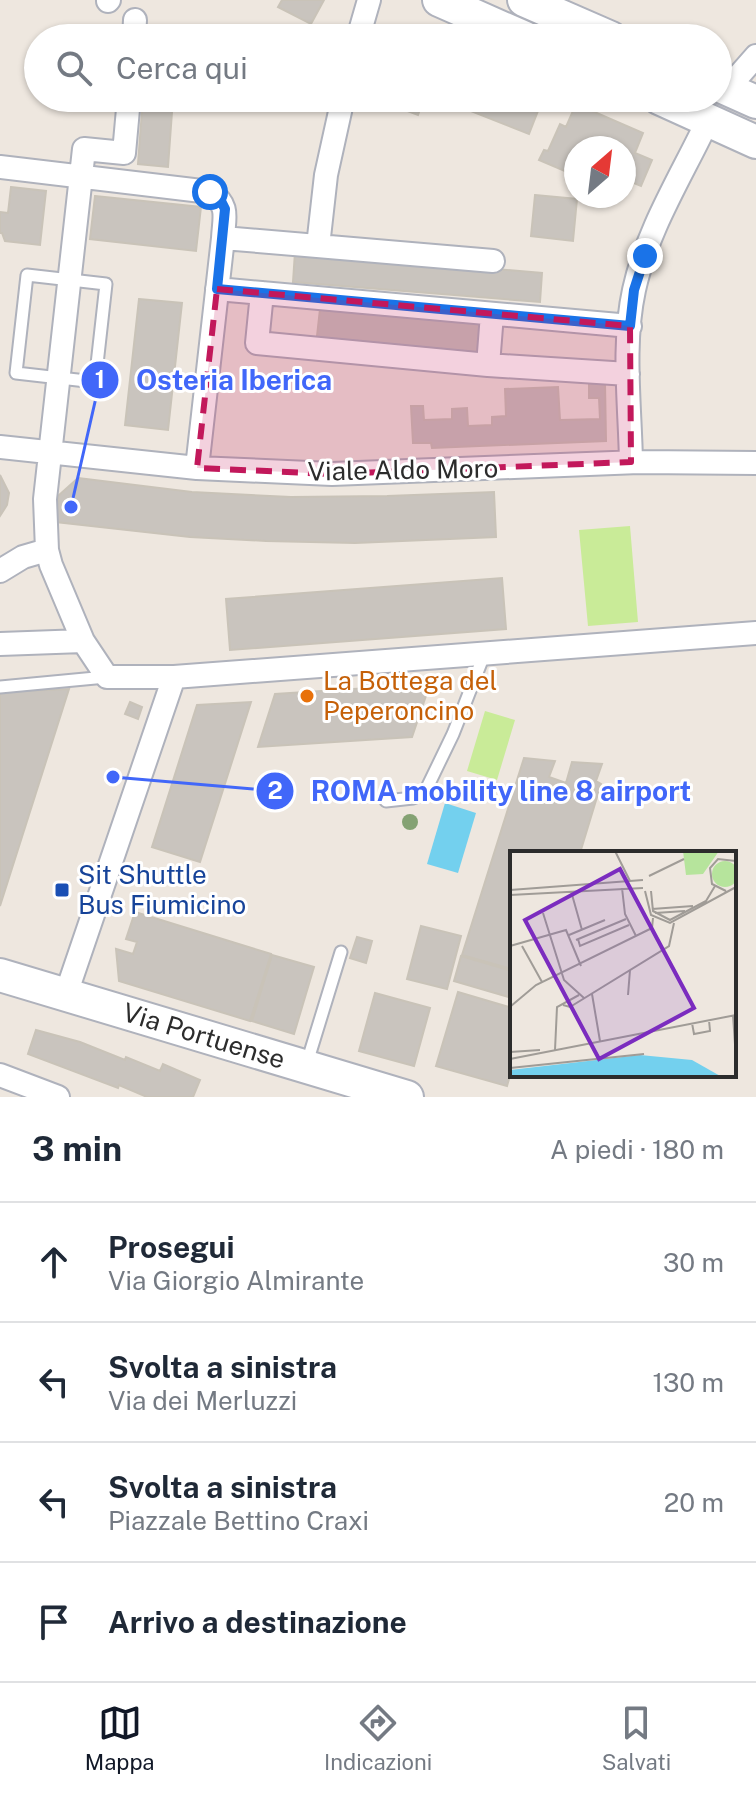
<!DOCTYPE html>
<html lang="it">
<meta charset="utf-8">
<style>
body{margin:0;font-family:"Public Sans",sans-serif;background:#f2f2f3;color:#1f2937}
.compass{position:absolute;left:564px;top:136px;width:72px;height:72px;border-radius:50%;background:#fff;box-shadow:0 2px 6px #0004;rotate:28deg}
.stop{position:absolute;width:24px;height:24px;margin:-18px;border:6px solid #1a73e8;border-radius:50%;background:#fff}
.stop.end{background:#1a73e8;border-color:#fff;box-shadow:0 2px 8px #0008}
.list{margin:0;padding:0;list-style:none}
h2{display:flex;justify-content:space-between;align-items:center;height:104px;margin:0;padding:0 32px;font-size:34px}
h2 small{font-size:26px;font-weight:400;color:#747a83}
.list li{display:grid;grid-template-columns:52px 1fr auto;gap:24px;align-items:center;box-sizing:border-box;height:120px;padding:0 32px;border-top:2px solid #e0e1e3}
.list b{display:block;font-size:30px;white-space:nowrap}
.list p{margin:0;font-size:26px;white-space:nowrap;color:#747a83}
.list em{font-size:26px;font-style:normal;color:#747a83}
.icon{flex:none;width:44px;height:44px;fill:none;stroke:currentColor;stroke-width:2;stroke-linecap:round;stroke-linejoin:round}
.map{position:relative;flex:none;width:756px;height:1097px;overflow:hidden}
.search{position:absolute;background:#fff;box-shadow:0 2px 6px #0004;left:24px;right:24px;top:24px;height:88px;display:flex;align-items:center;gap:20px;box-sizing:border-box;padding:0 28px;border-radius:44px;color:#747a83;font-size:30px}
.sheet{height:584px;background:#fff}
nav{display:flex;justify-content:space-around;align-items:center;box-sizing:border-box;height:112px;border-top:2px solid #e0e1e3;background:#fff;font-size:22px;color:#747a83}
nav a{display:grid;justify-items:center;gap:4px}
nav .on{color:#111827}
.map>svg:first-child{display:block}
.pitch{fill:#c9eb98}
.water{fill:#73d0ee}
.building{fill:#c9c4be;stroke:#c9c3b8;stroke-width:2}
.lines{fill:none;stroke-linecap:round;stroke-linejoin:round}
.lane-casing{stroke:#afb2bc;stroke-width:15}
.street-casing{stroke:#afb2bc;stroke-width:26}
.secondary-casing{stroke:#afb2bc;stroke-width:36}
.lane{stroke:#fff;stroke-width:11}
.street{stroke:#fff;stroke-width:22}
.secondary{stroke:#fff;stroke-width:32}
.tree{fill:#84a273}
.route{stroke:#1a73e8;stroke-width:10}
.marked{fill:#c2185b;fill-opacity:0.2;stroke:#c2185b;stroke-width:6;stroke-dasharray:16 10;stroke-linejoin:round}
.food-dot{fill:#e8710a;stroke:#fff;stroke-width:3}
.transit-dot{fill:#1a4fb4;stroke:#fff;stroke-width:3}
.labels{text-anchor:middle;stroke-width:6;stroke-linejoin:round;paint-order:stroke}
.street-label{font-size:26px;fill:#2c2c2c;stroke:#fff}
.food-label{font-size:26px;fill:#c56008;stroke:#fff;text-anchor:start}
.transit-label{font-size:26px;fill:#164399;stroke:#fff;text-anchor:start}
.inset-road{fill:none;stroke:#a09c97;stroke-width:2}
.view{fill:#7b2cbf;fill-opacity:0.15;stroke:#7b2cbf;stroke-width:4}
.inset-edge{fill:none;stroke:#2c2c2c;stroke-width:4}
.leader{fill:none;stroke:#4167f9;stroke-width:3}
.callout-dot{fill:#4167f9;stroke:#fff;stroke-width:3}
.mark-label{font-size:24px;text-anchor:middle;font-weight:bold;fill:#fff}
.callout-label{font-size:28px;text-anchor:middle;font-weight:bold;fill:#4167f9;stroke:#fff;stroke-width:6;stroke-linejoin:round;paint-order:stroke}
</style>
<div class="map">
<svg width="756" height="1097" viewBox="0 0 756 1097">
<rect width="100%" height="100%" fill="#eee7df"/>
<path class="pitch" d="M630,526l8,96 -50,4 -9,-96z
M485,711l30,9 -18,60 -30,-9z"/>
<path class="water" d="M445,803l31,10 -18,60 -31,-9z"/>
<path class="building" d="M282,0h42l-13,24 -33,-17z
M143,98h30l-5,69 -30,-3z
M373,98h51l-6,17z
M450,98h93l-14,36 -81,-32z
M576,104l67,29 -8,20 17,7 -11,26 -17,-7v-31h-48v22l-2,5 -35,-15 5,-10 4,1 12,-27 6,3z
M11,187l35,4 -6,54 -35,-4 -3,-8h-2v-21l8,1z
M535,195l42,4 -4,42 -42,-5z
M95,196l106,11 -5,44 -106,-12z
M295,252l247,21 -2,29 -247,-20z
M139,299l43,4 -14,127 -43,-5z
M320,309l160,15 -3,36 -161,-15z
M605,383l1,58 -174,7 -1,-5h-18l-2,-37h12l1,14 28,-1v-10l15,-1 1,18 24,-1v-8l14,-1 -1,-27 53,-2 2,33 40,-1 -1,-21h-10v-14z
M0,475l9,18 -2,12 -7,11z
M78,478l114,14 99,5 96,-1 107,-4 2,45 -141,6 -89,-2 -76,-4 -134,-15 2,-26z
M502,578l4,51 -276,21 -4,-51z
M430,684l-18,53 -154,10 17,-53z
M69,689l-69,217v-214z
M130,702l12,5 -4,12 -13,-5z
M251,702l-51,160 -48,-15 45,-142z
M524,758l31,3 -6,16 17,6 6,-21 30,2 -6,17 5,3 -21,69h-68v116l-50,-14z
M135,912l136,42 -21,67 -131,-40 -3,-32 17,5 4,-12 -11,-3z
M421,926l40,10 -14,53 -40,-10z
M357,937l15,4 -6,22 -16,-5z
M272,955l42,12 -20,67 -42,-13z
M461,956l51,15v27l-58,-17z
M458,992l54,16v60l-5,18 -71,-20z
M375,993l55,15 -16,58 -55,-15z
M36,1030l44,12 45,18 1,-3 34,14 3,-7 37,16 -7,17h-46l-28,-12 -1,3 -90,-34z"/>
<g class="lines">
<g class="lane-casing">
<path id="lane" d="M27,275l79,9 -11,98 -79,-9z
M0,687l106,-10
M386,801l27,-3 11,-4 29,-60 31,-79
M306,1066l35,-114"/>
</g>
<g class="street-casing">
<path id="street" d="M108,1l1,-1
M134,38l1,-18
M358,38l11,-38
M727,89l29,-33
M129,98l-5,55 -40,-4 -39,350 2,51 4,15 32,76 24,36h67l582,-44
M0,167l210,25c20,14 14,25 13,46l-26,230
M223,238l270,23
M318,246l8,-71 17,-77
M217,289l413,37
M262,293l-5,50 231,22 140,9
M488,365l4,-51
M0,447l197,21 135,6 307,-12 117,1
M631,462c-1,-56 -9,-117 3,-172 13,-60 48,-115 74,-170
M0,571l23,-14 24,-7
M0,644l83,-3
M66,994l108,-317
M0,1075l58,22"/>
</g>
<g class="secondary-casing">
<path id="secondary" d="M439,0l86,38
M524,0l87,38
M718,85l38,17
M659,98l97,44
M0,975l407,122"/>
</g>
<use href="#lane" class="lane"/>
<use href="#street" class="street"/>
<use href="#secondary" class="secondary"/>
</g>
<circle class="tree" cx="410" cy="822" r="8"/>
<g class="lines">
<path class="route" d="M210,192l10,7 5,10 -8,80 413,37 4,-36 11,-34"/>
</g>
<path class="marked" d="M217,289l413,37 1,136 -299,12 -135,-6z"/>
<circle class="food-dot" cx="307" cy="696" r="8"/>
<rect class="transit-dot" x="54" y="882" width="16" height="16" rx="4"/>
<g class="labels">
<g class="street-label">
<text transform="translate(403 470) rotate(-1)" y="9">Viale Aldo Moro</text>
<text transform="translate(204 1036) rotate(17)" y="9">Via Portuense</text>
</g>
<g class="food-label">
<text x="323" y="690">La Bottega del<tspan x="323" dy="30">Peperoncino</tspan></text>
</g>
<g class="transit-label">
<text x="78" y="884">Sit Shuttle<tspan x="78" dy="30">Bus Fiumicino</tspan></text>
</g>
</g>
<g transform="translate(510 851)">
<rect width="226" height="226" fill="#eee7df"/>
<path d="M173,0h36l-16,23 -17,1zM202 23a13 13 0 1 1 26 0a13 13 0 1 1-26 0Z" fill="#b6e49c"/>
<path d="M130,204l52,5 30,17h-212v-7z" fill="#73d0ee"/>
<path class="inset-road" d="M105,0l15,30M139,25l35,-17M112,37l3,26 11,22M0,39l133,-10M61,40l11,39M135,40l6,24 19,8 66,-36M141,40l2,20 17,9 36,-19 9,-15M216,40l-14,-7 -2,-16 8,-9 18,2M0,44l133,-7M142,58l41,-3M33,62l21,67 20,18M145,62l30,-2M59,84l36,-15M68,88l2,7 49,-21M66,89l50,-21M0,95l56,-16 15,36M12,95l20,36M82,143l8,47M118,144l2,-25M53,154l7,2 99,-61 5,-23M1,155l25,-21 116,-57 1,-10M223,164l3,44M182,172l2,11 16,-3 -1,-11M45,199l2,-43 22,-12M0,201l30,-2M0,208l226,-44M0,217l134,-14"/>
<path class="view" d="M110,18l74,139 -95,51 -74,-139z"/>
<rect width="226" height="226" class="inset-edge"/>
</g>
<path class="leader" d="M71 507L100 380M113 777L275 791"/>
<g class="callout-dot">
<circle cx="71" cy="507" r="8"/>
<circle cx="113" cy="777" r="8"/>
<circle cx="100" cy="380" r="20"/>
<circle cx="275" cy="791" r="20"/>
</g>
<g class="mark-label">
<text x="100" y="388">1</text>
<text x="275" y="799">2</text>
</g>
<g class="callout-label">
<text x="234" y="390">Osteria Iberica</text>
<text x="501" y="801">ROMA mobility line 8 airport</text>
</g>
</svg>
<svg class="compass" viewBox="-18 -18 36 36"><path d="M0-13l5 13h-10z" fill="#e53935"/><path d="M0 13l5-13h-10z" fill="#747a83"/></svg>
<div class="stop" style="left:210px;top:192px"></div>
<div class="stop end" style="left:645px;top:256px"></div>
<div class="search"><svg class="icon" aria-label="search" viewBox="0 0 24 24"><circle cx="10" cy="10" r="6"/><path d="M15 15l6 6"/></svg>Cerca qui</div>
</div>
<section class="sheet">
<h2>3 min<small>A piedi · 180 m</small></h2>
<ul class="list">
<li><svg class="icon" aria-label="ahead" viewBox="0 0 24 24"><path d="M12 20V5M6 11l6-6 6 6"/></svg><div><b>Prosegui</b><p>Via Giorgio Almirante</p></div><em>30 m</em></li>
<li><svg class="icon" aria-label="left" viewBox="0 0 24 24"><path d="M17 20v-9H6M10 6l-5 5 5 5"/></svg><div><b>Svolta a sinistra</b><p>Via dei Merluzzi</p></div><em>130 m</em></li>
<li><svg class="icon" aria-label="left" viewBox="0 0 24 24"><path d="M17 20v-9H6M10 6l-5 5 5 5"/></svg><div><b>Svolta a sinistra</b><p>Piazzale Bettino Craxi</p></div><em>20 m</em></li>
<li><svg class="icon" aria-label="arrive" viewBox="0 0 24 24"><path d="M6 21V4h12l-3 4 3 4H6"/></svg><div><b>Arrivo a destinazione</b></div></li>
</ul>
</section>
<nav>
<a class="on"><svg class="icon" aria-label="map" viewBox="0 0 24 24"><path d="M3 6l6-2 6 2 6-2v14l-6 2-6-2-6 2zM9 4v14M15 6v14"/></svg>Mappa</a>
<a><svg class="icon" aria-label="directions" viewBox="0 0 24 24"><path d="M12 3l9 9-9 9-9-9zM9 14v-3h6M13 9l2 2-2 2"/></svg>Indicazioni</a>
<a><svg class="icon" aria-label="saved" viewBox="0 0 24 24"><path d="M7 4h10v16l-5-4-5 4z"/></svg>Salvati</a>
</nav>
